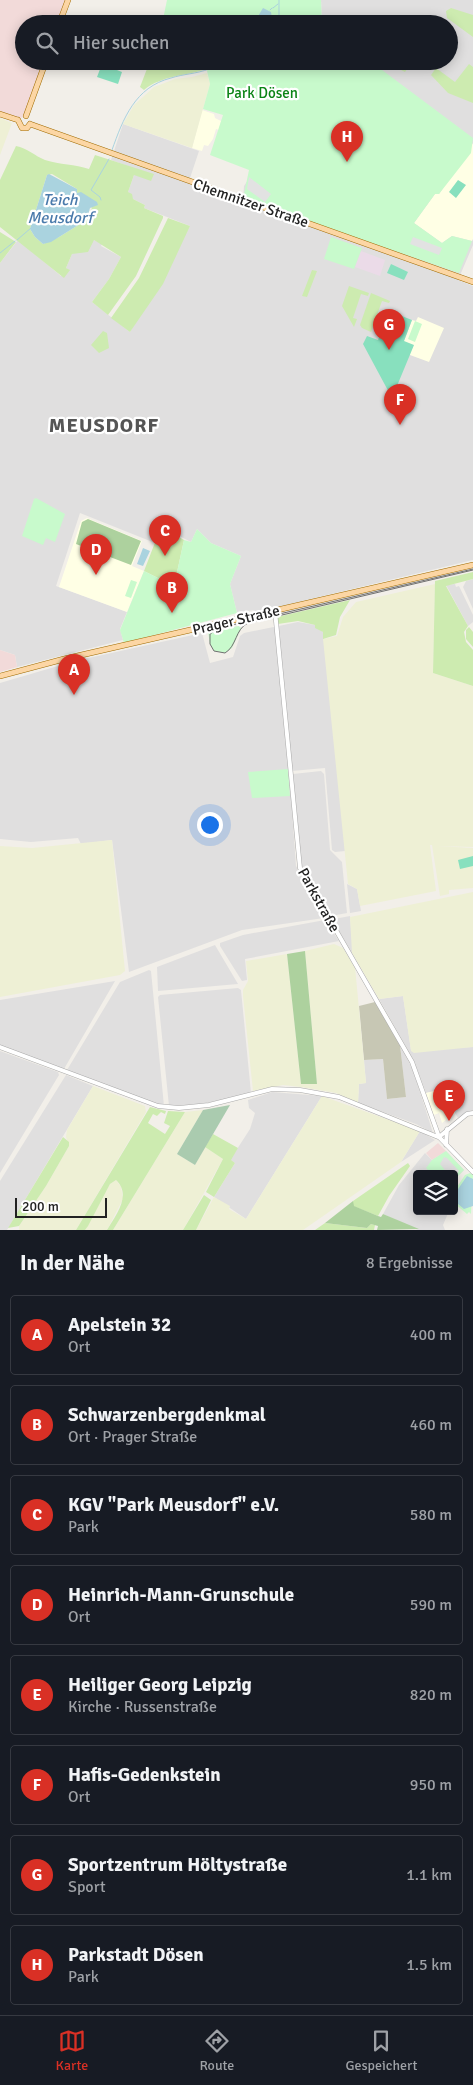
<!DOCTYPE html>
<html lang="de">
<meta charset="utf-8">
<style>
body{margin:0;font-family:Signika,sans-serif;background:#20242c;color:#f1f3f6}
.controls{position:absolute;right:15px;bottom:15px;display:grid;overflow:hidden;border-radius:5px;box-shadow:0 2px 12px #0003}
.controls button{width:45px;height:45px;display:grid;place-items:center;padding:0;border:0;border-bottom:1px solid #363941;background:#171b24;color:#f1f3f6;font:25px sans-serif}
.scale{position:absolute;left:15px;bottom:12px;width:92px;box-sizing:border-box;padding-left:5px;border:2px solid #222;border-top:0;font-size:14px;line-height:18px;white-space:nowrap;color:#222;-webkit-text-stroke:4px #fff;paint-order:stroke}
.you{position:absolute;left:209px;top:824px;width:18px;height:18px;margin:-12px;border:4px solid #fff;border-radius:50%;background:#1a73e8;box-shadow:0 0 0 8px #1a73e833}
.badge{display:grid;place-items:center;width:32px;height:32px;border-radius:50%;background:#d93025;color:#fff;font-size:16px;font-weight:700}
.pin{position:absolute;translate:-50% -41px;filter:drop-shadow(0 1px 2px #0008)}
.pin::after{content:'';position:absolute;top:26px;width:18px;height:15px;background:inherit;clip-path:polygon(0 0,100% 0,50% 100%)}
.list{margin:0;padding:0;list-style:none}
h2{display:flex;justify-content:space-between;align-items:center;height:65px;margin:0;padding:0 20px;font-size:21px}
h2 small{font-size:16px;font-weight:400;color:#9ea1a6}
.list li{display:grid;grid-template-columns:32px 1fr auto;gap:15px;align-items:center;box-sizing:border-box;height:80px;margin:0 10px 10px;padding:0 10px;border:1px solid #363941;border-radius:5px}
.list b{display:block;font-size:19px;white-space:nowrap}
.list p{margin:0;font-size:16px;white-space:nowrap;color:#9ea1a6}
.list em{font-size:16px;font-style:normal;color:#9ea1a6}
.icon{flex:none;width:28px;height:28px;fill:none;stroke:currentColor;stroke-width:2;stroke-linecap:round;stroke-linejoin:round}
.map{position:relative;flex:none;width:473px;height:1230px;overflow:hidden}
.search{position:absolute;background:#171b24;box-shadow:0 2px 12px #0003;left:15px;right:15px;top:15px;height:55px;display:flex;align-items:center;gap:12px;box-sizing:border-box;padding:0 18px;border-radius:28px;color:#9ea1a6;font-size:19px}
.sheet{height:785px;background:#171b24}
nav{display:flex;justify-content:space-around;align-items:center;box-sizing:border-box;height:70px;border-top:1px solid #363941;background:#171b24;font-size:14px;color:#9ea1a6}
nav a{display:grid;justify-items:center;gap:2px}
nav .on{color:#d93025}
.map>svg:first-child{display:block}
.residential{fill:#e0dfdf}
.commercial{fill:#f2dad9}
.industrial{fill:#ebdbe8}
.education{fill:#ffffe5}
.construction{fill:#c7c7b4}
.farmland{fill:#eef0d5}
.grass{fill:#cdebb0;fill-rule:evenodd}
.forest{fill:#add19e}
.cemetery{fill:#aacbaf}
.park{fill:#c8facc}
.pitch{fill:#88e0be}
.parking{fill:#e2e2e2}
.water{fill:#aad3df}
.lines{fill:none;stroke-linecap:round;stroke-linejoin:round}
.stream{stroke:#aad3df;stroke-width:1}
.minor-casing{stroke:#a9a9a9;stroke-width:5}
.major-casing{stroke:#a06b00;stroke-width:6}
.minor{stroke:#fff;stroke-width:4}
.major{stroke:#fcd6a4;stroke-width:5}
.tram{stroke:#707070;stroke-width:1}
.labels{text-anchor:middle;stroke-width:4.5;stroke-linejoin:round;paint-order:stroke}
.park-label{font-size:15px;fill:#0c8416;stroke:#fff}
.street-label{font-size:15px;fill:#222;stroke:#fff}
.water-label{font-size:16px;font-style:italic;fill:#4a7aab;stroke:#fff}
.district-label{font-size:20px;font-weight:bold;letter-spacing:1px;fill:#555;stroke:#fff}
</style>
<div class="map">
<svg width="473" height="1230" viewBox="0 0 473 1230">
<rect width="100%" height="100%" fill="#f2efe9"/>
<path class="residential" d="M321,0h152v245l-15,35 15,6v274l-217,52 -3,-2 -16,3 -7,-29 11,-28 -30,-13 -14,-14 -6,13 -29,-15 -7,16 -75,-30 -24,73 71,26 -7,17 3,11 -106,27 -2,-12 -15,-5v-387l18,-23 43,36 8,-6 -3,-2 6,-14 22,-14 8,4 -1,2 20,11 -12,22 -17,23 38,30 60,-106 -46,-18 1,-3 -12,-6 -5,-7 6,-17h19l-42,-15 12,-36 76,27 -10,30 54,20 1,-15 82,-125h123v-37h-127z
M473,579v30l-10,-22 3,-6z
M455,584l1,3 3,-1 14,29v7l-5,4 -22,-41z
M298,622l17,3 8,7 21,200 1,19 -10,1 -3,-2 -7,-82 -33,3 -11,-113 15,208 28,52 -82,12 -113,42 -17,-132 -31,4 -3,-6 -47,4 -31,-3v-156l75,-22 127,-28 8,30 23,-6 7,-21 4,-3z
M321,771l3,3 6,76 12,12 5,51 -16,3 -29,-48 -9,-94z
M347,884l10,5 4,22 -11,2z
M350,916l3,37h-1l-19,-32 1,-2z
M325,920l14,21 -94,18 2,21 -5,1 -22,-35v-3l23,-8z
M215,945l23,39 -80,7 -1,-24z
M149,970l2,1 13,135 -36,-12 -61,-24 53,-88z
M115,981l-51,88 -64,-24v-45z
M238,988l3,2 10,103 -49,11 -33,2 -11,-109 2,-2z
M403,996l8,54 62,-3v63l-15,8 -9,-15 -7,2 -4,-15 -12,3 -13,-34 -34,-60z
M400,1045l13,25 20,63 -17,-9 -58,-21 1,-19 7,-1 -2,-23 19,-1 4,40 19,-2z
M0,1051l58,21 1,3 -59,98z
M66,1075l27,11 -86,144h-7v-49z
M272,1092l50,4 -76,123 -32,-22 21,-34 -5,-3 20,-31 5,-16 -6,-5 -1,-8z
M420,1131l15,9 -34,22z
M446,1151l18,19 -10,10v-6h-37v37h32l-6,14 2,5h-27l-35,-16 16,-29 26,-32 7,7z"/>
<path class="commercial" d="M0,0h68l-9,24h-35v37h22l-22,55 -6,4 -18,-6z
M0,650l15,5 2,12 -17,5z
M438,1143l8,8 -14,9 -6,-7z"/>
<path class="industrial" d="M361,251l24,9 -5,16 -25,-9z"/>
<path class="education" d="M202,110l12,4 1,4 6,3 -2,9 -3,-1 -3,10 -5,7 -4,-1 -2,6 -10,-3z
M473,143v96l-1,2 -20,-5 -10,7 -28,-20 21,-29h4z
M418,317l26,11 -15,34 -19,-7 -6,-14 8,-21 4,1z
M87,518l55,23 -10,25 12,5 -17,41 -68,-25 22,-66z
M438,1090l4,14 7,-1 6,10 -13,10 -3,-10 -5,2 -8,-22z"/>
<path class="construction" d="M375,1002l25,43 6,52 -19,2 -4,-40 -19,1 -5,-54z"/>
<path class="farmland" d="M207,73l3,11 -18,64 -69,-24 11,-19 20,-18 21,-8 17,-2z
M0,118l12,5 -12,32z
M435,584l-2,89 40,13v161l-36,-1 36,2v40l-24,2v4l-9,2 -8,-51h-2l6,46 -76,15 -3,-17 -9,-5 -25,-245 14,-3 6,-19 13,-15z
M112,840l13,131 -5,4 -120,22v-151l32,2z
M473,892v155l-59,6 -3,-2 -8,-55 -24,3 -27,-46 -2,-36z
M334,944l9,4 12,19 11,116 -7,1 -1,19 -22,-10 -35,-6 -18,-2 -30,6 -10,-95v-6l5,-9 -2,-20 41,-7 14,130h16l-12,-133z
M93,1086l52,20 1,6 -70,118h-57v-4l27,-40 23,-40 -3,-9 1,-7z
M322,1096l98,35 -19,31 -98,68h-107l18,-33 16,9 -1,3 17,10z
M203,1110l-26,44 18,11 10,-18 18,12 -40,71h-70l72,-118z
M116,1180l5,7 2,12 -16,31h-22l25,-46z"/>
<path class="grass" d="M451,8l22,7v22l-26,-19 -1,-7z
M150,61h60l-3,8c-21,7 -45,6 -63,21l-4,-3z
M383,61h30l-8,11z
M469,64l4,3v36l-25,-10 -17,-18 5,-7 19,14z
M16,146c11,2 19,10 29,14 15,5 30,4 44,9l6,-14 59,19 -3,7 -17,-6 -6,17 4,2 1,5 12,6 -1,3 19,8v2l-27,58 -28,39 -16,-13 17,-23 12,-22 -27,-17 -6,12 -16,2 -6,14 4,2 -6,8 -64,-51v-47zM52,174l25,15v4l15,15 -4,7 -8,5v4l-21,13 -16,7 -8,-7 -5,-8 17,-54z
M168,218l22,8 -27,58 -33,48 -19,-14 28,-40z
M0,232l16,10 -16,21z
M312,270l5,1 -10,26 -5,-1z
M349,286l20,7 -1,3 -7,-2 -8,24 4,1 -3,8 -12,-21z
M371,293l19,8 -1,2 -7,-2 -11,31 -9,-4 -2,-3z
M103,331l4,2 2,15 -10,5 -8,-8z
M161,527l23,13 -10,46 -30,-15z
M473,572v7l-27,7 22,40 -4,6 2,10 7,8v36l-40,-13 2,-92z
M350,600l-10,17 -4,18 -13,4v-7l-8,-4v-3l-17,-4 -20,3 -1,-7z
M469,627l4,5v15l-7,-8v-9z
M150,1107l16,4 -1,3 -4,-2 -4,4 -4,-2 -5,9 17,11 5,-8 -6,-3 4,-12 17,1 -72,118h-6c9,-15 25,-35 9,-50l-6,4 -22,42 -3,4h-9z
M213,1134l25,14 -7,12 4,3 -21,34 -8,-5 17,-33 -18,-12z
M63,1137l6,5v4l-23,40 -27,40 -11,2z
M408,1163l2,3 -21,30 -11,20 -25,-10v-5z
M204,1195l7,5 -15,30h-13z
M325,1223l42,5 4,-4 4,1 -1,5h-59z"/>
<path class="forest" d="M88,519l53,22 -10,24 -55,-21 6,-22z
M305,951l12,133h-16l-14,-130z
M353,1201l1,5 24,10 3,1 2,-3 36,15 -42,1 1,-4 -7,-2 -4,4 -42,-5z"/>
<path class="cemetery" d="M230,1105l-35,60 -18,-11 26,-44z"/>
<path class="park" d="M167,0h154l1,24h-160z
M210,61h160l103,77 -2,15 -32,41h-4l-21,29 28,20 10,-7 20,5 -13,32 -216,-74 6,-29 -39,-15 13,-40 -20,-6 7,-25 -3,-13z
M331,237l31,11 -8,21 -30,-10z
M415,321l7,3 -7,18 -7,-3z
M36,498l29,16 -10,28 -9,-4 -3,7 -21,-9 12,-37z
M197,529l14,14 30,13 -11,28 7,29 -113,30 -4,-13 24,-59 30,15 10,-46 7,2z
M131,580l6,2 -6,16 -6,-2z
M239,626l2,2 -9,20 -7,5 -11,-2 -4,-7 -2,-12z
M288,769l2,27 -38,2 -4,-26z
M446,1151l18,19 -8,8 -1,-2 4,-5 -12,-13 -3,-1 -4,7 8,10h-16l-6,-6 6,-8z
M470,1173l3,2 -2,39 -2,-2 -2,2 -13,-11 1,-13 10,-15z"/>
<path class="pitch" d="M102,64l20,8 -4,12 -21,-7z
M458,180l8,5 -10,13 -7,-6z
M391,264l17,8 -4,8 -17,-7z
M389,311l23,9 -8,21 10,4 -22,53 -29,-54 4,-8 11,4z
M473,856v10l-13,3 -2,-9z"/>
<path class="parking" d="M249,177l22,17 -6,8 -18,-13z
M413,237l29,11 -3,7 -29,-11z"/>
<path class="water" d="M263,8l8,4 1,6 -3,6h-12v-6z
M49,174l28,15v4l4,-1 16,10 1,3 -8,3 -2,7 -8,5v4l-29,18 -8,2 -8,-7 -5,-8 17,-54z
M143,548l7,3 -7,15 -6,-2z
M467,1176l6,3v27l-9,3 -7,-6 -1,-11z"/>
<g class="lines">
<path class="stream" d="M279,0v24
M273,8l5,-4
M270,10l2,-2
M226,63l3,-2
M210,69l14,-5
M112,150c11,-31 23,-63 59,-72 12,-4 25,-4 38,-9
M101,200l-1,-3 -9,-7 18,-31
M17,240l14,-12
M0,253l15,-12"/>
<g class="minor-casing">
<path id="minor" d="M275,611l25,257 112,194 27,75 34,35
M0,1047l158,59 21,2 30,-3 63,-16 28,1 39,7 99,40
M439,1137l28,-23 6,-1
M446,1145l1,-16"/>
</g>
<g class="major-casing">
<path id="major" d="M59,24l9,-24
M0,114l18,6
M26,116l20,-55
M18,120l4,8h5l3,-4
M30,124l443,158
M0,676l64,-17 409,-94"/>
</g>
<use href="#minor" class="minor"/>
<use href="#major" class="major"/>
<path class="tram" d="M473,569l-254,59 -9,6v10l4,7 11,2c12,-7 10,-24 23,-30l225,-53"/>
</g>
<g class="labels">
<g class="park-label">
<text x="262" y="98">Park Dösen</text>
</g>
<g class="street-label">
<text transform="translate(251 203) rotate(19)" y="5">Chemnitzer Straße</text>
<text transform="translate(236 620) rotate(-13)" y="5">Prager Straße</text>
<text transform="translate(319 900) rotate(61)" y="5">Parkstraße</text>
</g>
<g class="water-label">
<text x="60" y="205">Teich<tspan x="60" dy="18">Meusdorf</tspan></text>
</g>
<g class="district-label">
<text x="104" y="432">MEUSDORF</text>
</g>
</g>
</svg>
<div class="controls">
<button><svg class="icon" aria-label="layers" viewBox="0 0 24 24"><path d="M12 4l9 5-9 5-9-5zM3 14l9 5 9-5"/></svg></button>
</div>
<div class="scale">200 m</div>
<div class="you"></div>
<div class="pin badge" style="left:74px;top:695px">A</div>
<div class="pin badge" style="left:172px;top:613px">B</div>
<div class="pin badge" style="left:165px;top:556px">C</div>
<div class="pin badge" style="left:96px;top:575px">D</div>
<div class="pin badge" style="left:449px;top:1121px">E</div>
<div class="pin badge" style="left:400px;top:425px">F</div>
<div class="pin badge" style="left:389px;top:350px">G</div>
<div class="pin badge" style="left:347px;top:162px">H</div>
<div class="search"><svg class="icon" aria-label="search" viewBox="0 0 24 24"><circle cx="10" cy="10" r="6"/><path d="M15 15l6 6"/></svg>Hier suchen</div>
</div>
<section class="sheet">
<h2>In der Nähe<small>8 Ergebnisse</small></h2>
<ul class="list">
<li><span class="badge">A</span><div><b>Apelstein 32</b><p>Ort</p></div><em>400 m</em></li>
<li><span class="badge">B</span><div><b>Schwarzenbergdenkmal</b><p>Ort · Prager Straße</p></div><em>460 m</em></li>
<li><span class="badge">C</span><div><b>KGV &quot;Park Meusdorf&quot; e.V.</b><p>Park</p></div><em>580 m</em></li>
<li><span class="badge">D</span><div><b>Heinrich-Mann-Grunschule</b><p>Ort</p></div><em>590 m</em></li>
<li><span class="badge">E</span><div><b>Heiliger Georg Leipzig</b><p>Kirche · Russenstraße</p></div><em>820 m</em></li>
<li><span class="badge">F</span><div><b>Hafis-Gedenkstein</b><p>Ort</p></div><em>950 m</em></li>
<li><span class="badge">G</span><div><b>Sportzentrum Höltystraße</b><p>Sport</p></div><em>1.1 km</em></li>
<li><span class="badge">H</span><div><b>Parkstadt Dösen</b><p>Park</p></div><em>1.5 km</em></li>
</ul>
</section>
<nav>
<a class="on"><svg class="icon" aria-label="map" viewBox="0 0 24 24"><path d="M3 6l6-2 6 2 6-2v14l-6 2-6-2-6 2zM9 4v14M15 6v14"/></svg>Karte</a>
<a><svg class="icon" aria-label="directions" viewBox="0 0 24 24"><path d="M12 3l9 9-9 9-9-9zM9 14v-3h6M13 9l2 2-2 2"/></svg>Route</a>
<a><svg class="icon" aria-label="saved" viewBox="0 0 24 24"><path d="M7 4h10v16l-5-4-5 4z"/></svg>Gespeichert</a>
</nav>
